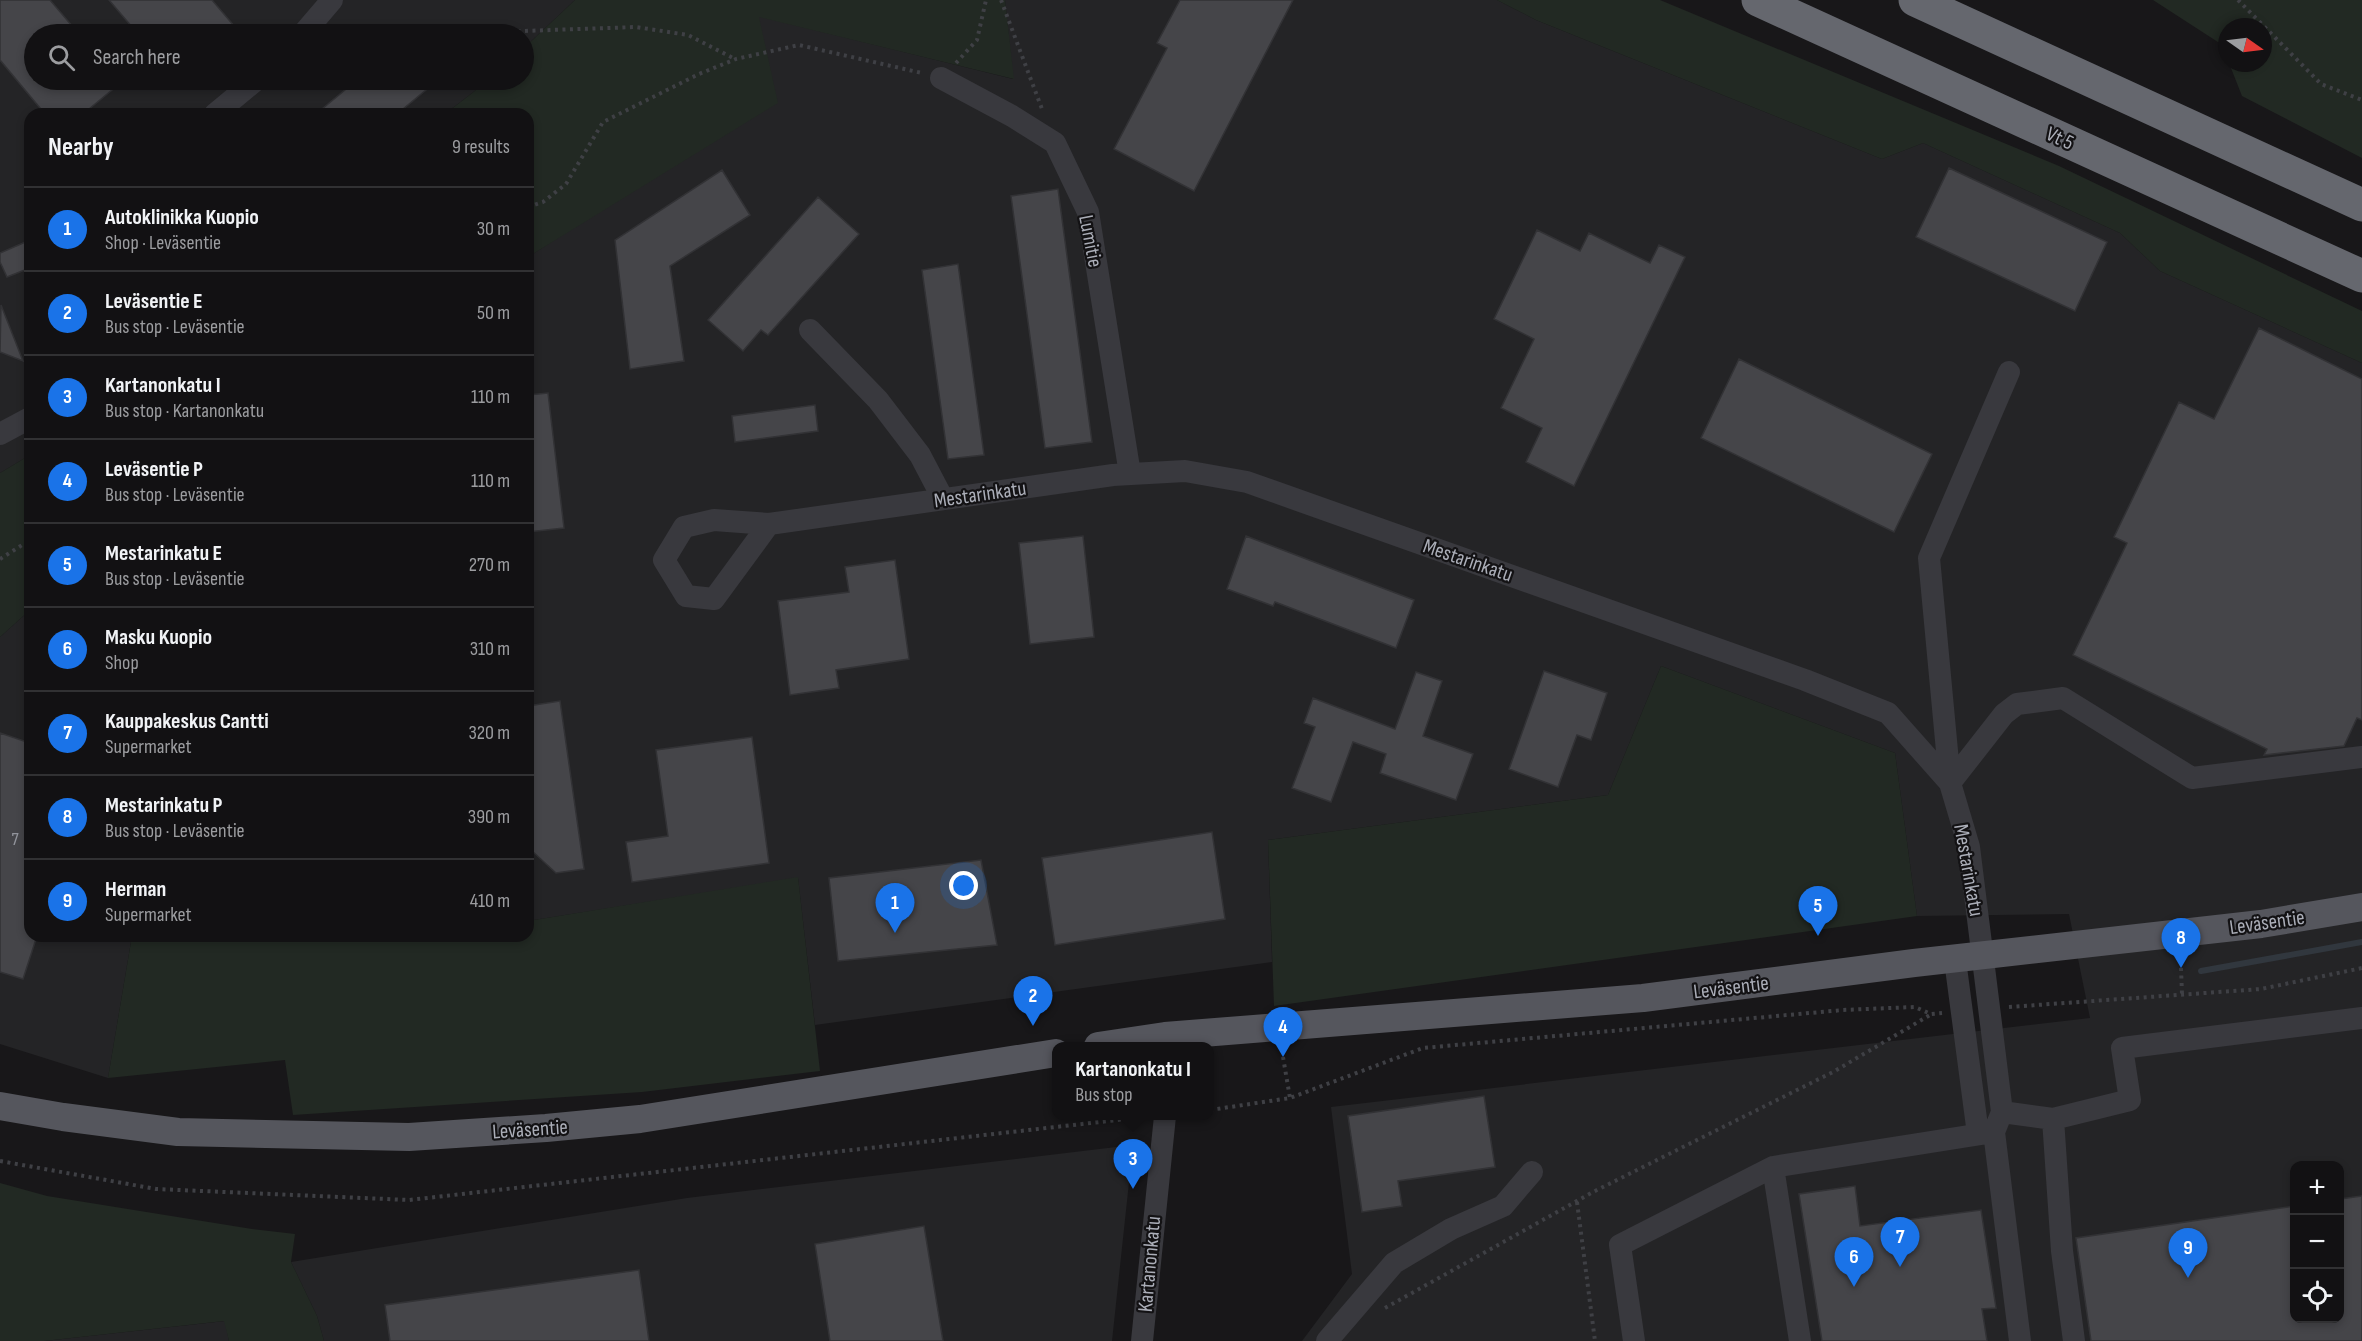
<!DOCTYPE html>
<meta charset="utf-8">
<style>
body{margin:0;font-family:"Sofia Sans Condensed",sans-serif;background:#1b1a1c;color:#f1f3f6}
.controls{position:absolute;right:18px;bottom:18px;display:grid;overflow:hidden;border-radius:12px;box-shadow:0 3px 9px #0003}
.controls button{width:54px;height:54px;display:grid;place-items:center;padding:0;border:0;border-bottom:2px solid #313133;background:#121113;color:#f1f3f6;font:30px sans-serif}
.compass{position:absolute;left:2218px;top:18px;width:54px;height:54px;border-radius:50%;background:#121113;box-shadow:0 3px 9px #0003;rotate:104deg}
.you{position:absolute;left:964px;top:886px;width:21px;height:21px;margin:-15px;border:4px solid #fff;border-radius:50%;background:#1a73e8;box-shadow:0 0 0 9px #1a73e833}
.badge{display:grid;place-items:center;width:39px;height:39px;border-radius:50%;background:#1a73e8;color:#fff;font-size:20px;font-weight:700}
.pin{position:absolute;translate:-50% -50px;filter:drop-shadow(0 2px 3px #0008)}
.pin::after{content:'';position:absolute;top:32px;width:21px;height:18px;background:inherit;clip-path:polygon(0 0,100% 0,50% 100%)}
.popup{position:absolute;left:1052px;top:1042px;width:162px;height:78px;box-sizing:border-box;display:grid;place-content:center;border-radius:12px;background:#121113;filter:drop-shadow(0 2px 4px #0005);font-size:20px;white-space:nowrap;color:#9c9da0}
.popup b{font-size:22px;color:#f1f3f6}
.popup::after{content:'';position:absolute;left:50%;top:100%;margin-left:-12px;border:12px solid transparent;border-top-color:#121113}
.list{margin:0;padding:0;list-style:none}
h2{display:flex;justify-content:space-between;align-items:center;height:78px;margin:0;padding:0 24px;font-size:26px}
h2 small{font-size:20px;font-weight:400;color:#9c9da0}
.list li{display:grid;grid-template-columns:39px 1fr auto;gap:18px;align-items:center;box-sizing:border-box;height:84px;padding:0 24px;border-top:2px solid #313133}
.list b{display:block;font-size:22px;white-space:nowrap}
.list p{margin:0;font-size:20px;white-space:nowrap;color:#9c9da0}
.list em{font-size:20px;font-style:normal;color:#9c9da0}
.icon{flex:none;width:33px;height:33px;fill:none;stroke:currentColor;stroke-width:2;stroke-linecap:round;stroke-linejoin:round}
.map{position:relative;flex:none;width:2362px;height:1341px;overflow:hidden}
.search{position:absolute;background:#121113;box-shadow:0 3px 9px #0003;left:24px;top:24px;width:510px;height:66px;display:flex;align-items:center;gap:15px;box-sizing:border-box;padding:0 21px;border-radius:33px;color:#9c9da0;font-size:22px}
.panel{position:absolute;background:#121113;box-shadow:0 3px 9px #0003;left:24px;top:108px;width:510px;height:834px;border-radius:18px}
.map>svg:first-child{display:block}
.built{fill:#242426;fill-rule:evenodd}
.green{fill:#222923}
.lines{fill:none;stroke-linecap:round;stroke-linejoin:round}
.stream{stroke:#31373e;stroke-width:6}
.building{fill:#454549;stroke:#323235;stroke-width:1.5}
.path{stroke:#3f4045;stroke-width:4;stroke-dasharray:3 4.5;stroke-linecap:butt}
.minor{stroke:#39393e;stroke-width:22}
.major{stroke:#55565d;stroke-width:28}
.highway{stroke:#65676e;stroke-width:33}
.labels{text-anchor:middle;stroke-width:4.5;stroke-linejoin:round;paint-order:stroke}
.number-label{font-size:18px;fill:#92949c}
.street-label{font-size:21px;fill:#abaeb8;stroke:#131214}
</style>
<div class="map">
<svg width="2362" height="1341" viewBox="0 0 2362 1341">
<rect width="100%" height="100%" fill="#181719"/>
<path class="built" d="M0,0h575l-51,48v-14h-490v46h455l-44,34h-415v341l-30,18z
M1005,0h492l39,20 346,139 41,-16 197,90 40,38 202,92v978h-1060l50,-67 -21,-167 759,-89 -21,-104 -152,2 -22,-163 -234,-87 -53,129 -340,45 4,122 -457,63 -17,-147 -270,43v-664l59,-38 171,-203 255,63zM2294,1166h46v152h-46z
M30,610v326h102l-24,142 -108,-34v-407z
M1133,1145l-21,196h-788l-7,-25 -26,-54 396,-64z
M225,1321l4,20h-185z"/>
<path class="green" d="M575,0h430l9,79 -255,-62 19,86 -250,154v-143h-83l44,-34h35v-32z
M1497,0h163l399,166 303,145v52l-202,-92 -40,-38 -197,-90 -41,16 -346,-139z
M2153,0h209v158l-120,-62 -13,-33h34v-36h-36v32l-6,-15z
M30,455v155l-30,27v-164z
M1661,666l234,87 22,163 -643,90 -6,-166 340,-45z
M798,877l22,194 -178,21 -349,23 -8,-55 -177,18 24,-142h396v-15z
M0,1183l47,13 205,33 43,5 -4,28 26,54 7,25h-95l-5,-20 -180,20h-44z"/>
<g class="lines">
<path class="stream" d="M2201,971l161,-29"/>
</g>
<path class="building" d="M0,0h50l29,34h-45v46h90l-41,34h-38l-45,-54z
M109,0h103l29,34h-103z
M1180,0h113l-99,191 -80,-42 53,-101 -10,-5z
M357,80h81l-41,34h-81z
M1949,168l158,74 -32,69 -159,-74z
M722,170l28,45 -80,51 14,95 -54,8 -15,-129z
M1058,189l34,253 -47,6 -34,-252z
M818,197l41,37 -91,101 -7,-5 -18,21 -35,-31z
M1537,230l43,21 9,-18 61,30 9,-18 26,12 -111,229 -48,-24 16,-34 -41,-20 33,-69 -40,-20z
M30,240v28l-23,9 -7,-15v-9z
M958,264l26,191 -36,4 -26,-189z
M1,305l22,56 -23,-9z
M2259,328l103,51v341l-5,-2 -13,28 -80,9 3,-6 -194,-94 54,-112 -13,-6 65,-135 35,17z
M1739,359l193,95 -38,78 -193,-94z
M548,393l16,135 -36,4v-137z
M815,405l3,26 -83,11 -3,-26z
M1083,536l11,101 -64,7 -11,-101z
M1246,536l168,64 -18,48 -121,-46 -2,4 -46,-17z
M895,560l14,99 -73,11 3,18 -49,7 -12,-94 71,-9 -4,-25z
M1544,671l63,22 -16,47 -14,-5 -19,52 -49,-18z
M1416,672l26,9 -19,55 50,18 -17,46 -76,-27 6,-19 -33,-12 -22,60 -39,-14 23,-61 -11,-4 9,-25 82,31z
M560,701l24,168 -28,4 -24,-22 -4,-26v-119z
M0,733l30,10v193h7l-14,43 -23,-7z
M752,737l17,126 -137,19 -6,-40 42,-6 -12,-86z
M1212,832l13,87 -170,26 -13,-87z
M981,860l16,85 -159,16 -9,-83z
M1484,1096l11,71 -97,14 4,25 -40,6 -14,-96z
M1855,1186l5,40 121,-16 15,98 -14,1 5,32h-165l-23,-147z
M2362,1196v145h-271l-15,-103 219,-32v112h45v-119z
M924,1226l19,115h-113l-15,-97z
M639,1270l10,71h-259l-5,-36z"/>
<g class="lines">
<path class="path" d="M1001,0l41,109
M2238,0l83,84 41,16
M495,32l141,-5 52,8 47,24
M956,63l21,-23 9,-40
M528,207l15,-5 23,-18 37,-62 96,-48 37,-15 63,-14 123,28
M0,559l30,-19
M2181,968l1,26
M2009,1007l252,-18 101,-21
M1283,1057l7,41
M1210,1110l80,-12 133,-50 420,-38 72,-3 16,7 11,-1
M0,1161l156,28 253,11 735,-83
M1577,1202l18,139
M1385,1308l208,-116 240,-120 97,-57"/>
<path class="minor" d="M303,34l29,-34
M941,78l71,38 43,27 33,69 42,262
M215,114l41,-34
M810,330l68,70 42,55 23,44
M0,434l30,-16
M769,524l-55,75 -28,-3 -22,-36 20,-33 30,-7 55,4 344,-49 72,-4 62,11 558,198 83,33 62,70 19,64 33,265 -8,20 -221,35 27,174
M1950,783l54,-69 13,-10 46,-6 129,80 170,-21
M1950,783l-21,-225 80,-186
M1955,960l23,174
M2002,1112l51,7 77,-19 -8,-52 240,-30
M2053,1119l9,132 12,90
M1994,1132l26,209
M1142,1341l23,-225
M1327,1341l67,-78 57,-34 52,-23 29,-34
M1634,1341l-14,-96 153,-78"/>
<path class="major" d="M1098,1046l67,-10 478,-38 271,-35 347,-39 101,-17
M0,1106l63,11 115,15 231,5 137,-9 94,-9 416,-66"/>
<path class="highway" d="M1758,0l604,276
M1915,0l447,205"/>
</g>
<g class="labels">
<g class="number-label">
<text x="15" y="845">7</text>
</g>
<g class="street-label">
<text transform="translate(2060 138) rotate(25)" y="7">Vt 5</text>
<text transform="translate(1091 241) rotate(79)" y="7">Lumitie</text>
<text transform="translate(980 494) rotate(-8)" y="7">Mestarinkatu</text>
<text transform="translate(1468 560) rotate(19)" y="7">Mestarinkatu</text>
<text transform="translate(1969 870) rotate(80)" y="7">Mestarinkatu</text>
<text transform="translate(2267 922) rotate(-8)" y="7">Leväsentie</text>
<text transform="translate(1731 987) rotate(-7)" y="7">Leväsentie</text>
<text transform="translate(530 1129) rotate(-4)" y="7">Leväsentie</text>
<text transform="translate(1149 1264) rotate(-85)" y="7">Kartanonkatu</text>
</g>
</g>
</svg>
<div class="controls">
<button>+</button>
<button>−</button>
<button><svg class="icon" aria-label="locate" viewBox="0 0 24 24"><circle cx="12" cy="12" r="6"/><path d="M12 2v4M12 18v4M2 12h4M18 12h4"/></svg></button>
</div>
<svg class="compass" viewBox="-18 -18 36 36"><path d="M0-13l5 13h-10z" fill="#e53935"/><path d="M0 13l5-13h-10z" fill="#9c9da0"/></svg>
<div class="you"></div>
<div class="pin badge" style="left:895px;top:933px">1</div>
<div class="pin badge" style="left:1033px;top:1026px">2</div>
<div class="pin badge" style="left:1133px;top:1189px">3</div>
<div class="popup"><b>Kartanonkatu I</b>Bus stop</div>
<div class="pin badge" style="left:1283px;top:1057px">4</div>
<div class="pin badge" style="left:1818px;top:936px">5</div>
<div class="pin badge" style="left:1854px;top:1287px">6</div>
<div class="pin badge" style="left:1900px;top:1267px">7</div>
<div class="pin badge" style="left:2181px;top:968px">8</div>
<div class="pin badge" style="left:2188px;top:1278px">9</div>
<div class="search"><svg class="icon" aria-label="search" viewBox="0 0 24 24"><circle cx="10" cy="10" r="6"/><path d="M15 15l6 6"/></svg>Search here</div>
<section class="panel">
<h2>Nearby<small>9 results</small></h2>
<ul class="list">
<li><span class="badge">1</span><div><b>Autoklinikka Kuopio</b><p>Shop · Leväsentie</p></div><em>30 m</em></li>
<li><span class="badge">2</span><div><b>Leväsentie E</b><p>Bus stop · Leväsentie</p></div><em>50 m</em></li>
<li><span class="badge">3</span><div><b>Kartanonkatu I</b><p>Bus stop · Kartanonkatu</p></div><em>110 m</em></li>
<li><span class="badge">4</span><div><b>Leväsentie P</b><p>Bus stop · Leväsentie</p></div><em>110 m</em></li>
<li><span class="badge">5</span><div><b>Mestarinkatu E</b><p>Bus stop · Leväsentie</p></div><em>270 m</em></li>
<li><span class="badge">6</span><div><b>Masku Kuopio</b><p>Shop</p></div><em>310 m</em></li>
<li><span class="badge">7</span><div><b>Kauppakeskus Cantti</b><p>Supermarket</p></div><em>320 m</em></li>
<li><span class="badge">8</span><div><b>Mestarinkatu P</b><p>Bus stop · Leväsentie</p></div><em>390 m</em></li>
<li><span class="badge">9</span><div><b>Herman</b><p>Supermarket</p></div><em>410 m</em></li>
</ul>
</section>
</div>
